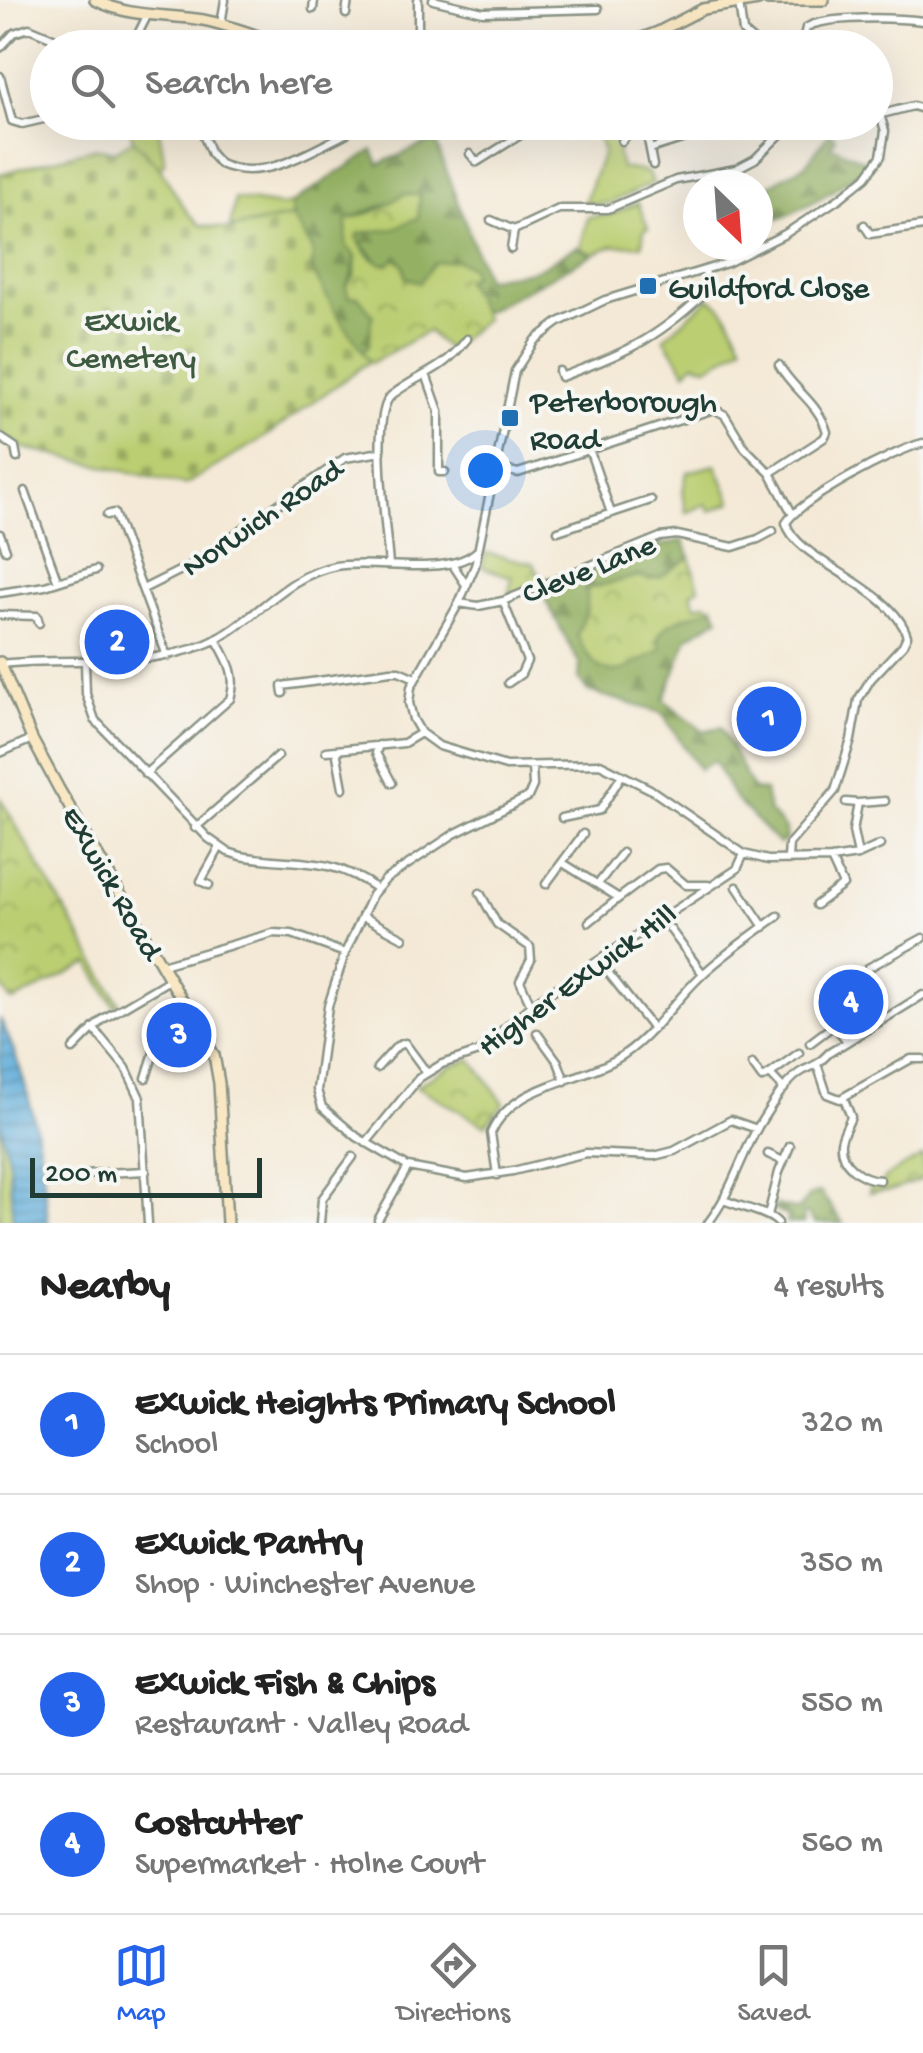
<!DOCTYPE html>
<meta charset="utf-8">
<style>
body{margin:0;font-family:"Gochi Hand",sans-serif;background:#f2f2f2;color:#222}
.compass{position:absolute;left:683px;top:170px;width:90px;height:90px;border-radius:50%;background:#fff;box-shadow:0 10px 40px #0002;rotate:155deg}
.scale{position:absolute;left:30px;bottom:25px;width:232px;box-sizing:border-box;padding-left:10px;border:5px solid #1f3d34;border-top:0;font-size:28px;line-height:35px;white-space:nowrap;color:#1f3d34;-webkit-text-stroke:8px #f6f6f2;paint-order:stroke}
.you{position:absolute;left:485px;top:470px;width:35px;height:35px;margin:-25px;border:8px solid #fff;border-radius:50%;background:#1a73e8;box-shadow:0 0 0 15px #1a73e833}
.badge{display:grid;place-items:center;width:65px;height:65px;border-radius:50%;background:#2563eb;color:#fff;font-size:32px;font-weight:700}
.pin{position:absolute;translate:-50% -50%;border:5px solid #fff;box-shadow:0 2px 10px #0006}
.list{margin:0;padding:0;list-style:none}
h2{display:flex;justify-content:space-between;align-items:center;height:130px;margin:0;padding:0 40px;font-size:42px}
h2 small{font-size:32px;font-weight:400;color:#767676}
.list li{display:grid;grid-template-columns:65px 1fr auto;gap:30px;align-items:center;box-sizing:border-box;height:140px;padding:0 40px;border-top:2px solid #e0e0e0}
.list b{display:block;font-size:38px;white-space:nowrap}
.list p{margin:0;font-size:32px;white-space:nowrap;color:#767676}
.list em{font-size:32px;font-style:normal;color:#767676}
.icon{flex:none;width:55px;height:55px;fill:none;stroke:currentColor;stroke-width:2;stroke-linecap:round;stroke-linejoin:round}
.map{position:relative;flex:none;width:923px;height:1223px;overflow:hidden}
.search{position:absolute;background:#fff;box-shadow:0 10px 40px #0002;left:30px;right:30px;top:30px;height:110px;display:flex;align-items:center;gap:25px;box-sizing:border-box;padding:0 35px;border-radius:55px;color:#767676;font-size:38px}
.sheet{height:690px;background:#fff}
nav{display:flex;justify-content:space-around;align-items:center;box-sizing:border-box;height:140px;border-top:2px solid #e0e0e0;background:#fff;font-size:28px;color:#767676}
nav a{display:grid;justify-items:center;gap:5px}
nav .on{color:#2563eb}
.map>svg:first-child{display:block}
.grass{fill:#bbce72;stroke:#6d8653;stroke-width:2.5}
.forest{fill:url(#forest-firs);stroke:#5a774c;stroke-width:2.5}
.cemetery{fill:url(#cemetery-stones);stroke:#6d8653;stroke-width:2.5}
.park{fill:url(#park-crowns);stroke:#6d8653;stroke-width:2.5}
.water{fill:url(#water-rules);stroke:#407587;stroke-width:2.5}
.lines{fill:none;stroke-linecap:round;stroke-linejoin:round}
.street-casing{stroke:#8a9385;stroke-width:11}
.secondary-casing{stroke:#8a9385;stroke-width:14}
.street{stroke:#fff;stroke-width:6}
.secondary{stroke:#f9e7c3;stroke-width:9}
.poi-dot{fill:#1f6fb2;stroke:#f6f6f2;stroke-width:4}
.labels{text-anchor:middle;stroke-width:8;stroke-linejoin:round;paint-order:stroke}
.poi-label{font-size:32px;fill:#1f3d34;stroke:#f6f6f2;text-anchor:start}
.park-label{font-size:32px;fill:#3e5a40;stroke:#f6f6f2}
.street-label{font-size:32px;fill:#1f3d34;stroke:#f6f6f2}
</style>
<div class="map">
<svg width="923" height="1223" viewBox="0 0 923 1223">
<defs>
<pattern id="forest-firs" width="22" height="20" patternUnits="userSpaceOnUse" patternTransform="scale(2.5)"><rect width="22" height="20" fill="#94b164"/><path d="M5 1l3.5 6h-7zM16 11l3.5 6h-7z" fill="#789153"/></pattern>
<pattern id="cemetery-stones" width="16" height="16" patternUnits="userSpaceOnUse" patternTransform="scale(2.5)"><rect width="16" height="16" fill="#bbce72"/><path d="M2 7V4a2 2 0 0 1 4 0v3zM10 15v-3a2 2 0 0 1 4 0v3z" fill="#97a85e"/></pattern>
<pattern id="park-crowns" width="20" height="18" patternUnits="userSpaceOnUse" patternTransform="scale(2.5)"><rect width="20" height="18" fill="#bbce72"/><path d="M2 6a3 3 0 1 1 6 0M12 15a3 3 0 1 1 6 0" fill="none" stroke="#97a85e"/></pattern>
<pattern id="water-rules" width="6" height="5" patternUnits="userSpaceOnUse" patternTransform="scale(2.5)"><rect width="6" height="5" fill="#61adda"/><path d="M0 2.5h6" fill="none" stroke="#4f8eb2"/></pattern>
</defs>
<rect width="100%" height="100%" fill="#f6f6f2"/>
<filter id="ink" filterUnits="userSpaceOnUse"><feTurbulence type="fractalNoise" baseFrequency=".01" numOctaves="2"/><feDisplacementMap in="SourceGraphic" scale="20" xChannelSelector="R" yChannelSelector="G"/><feConvolveMatrix kernelMatrix="1 2 1 2 8 2 1 2 1" color-interpolation-filters="sRGB"/></filter>
<filter id="wash" filterUnits="userSpaceOnUse"><feTurbulence type="fractalNoise" baseFrequency=".0048" numOctaves="4" result="noise"/><feDisplacementMap in="SourceGraphic" scale="40" xChannelSelector="R" yChannelSelector="G"/><feGaussianBlur stdDeviation="2.25" result="paint"/><feColorMatrix in="noise" values="0 0 0 0 0 0 0 0 0 0 0 0 0 0 0 0 0 1.4 0 .05"/><feComposite in="paint" operator="in"/></filter>
<g filter="url(#wash)">
<rect width="100%" height="100%" fill="#f4e9d6"/>
<path class="grass" d="M195,34l40,9 1,3 -75,1 12,-11z
M135,123l23,2 7,38 -6,4 -26,-27 -3,-11 6,-2z
M593,123h40l-12,2c-7,17 -4,26 0,43l26,4 6,11 -43,20 -26,1 19,-52z
M235,199l46,7 10,-2 1,13 -62,11z
M638,203l10,25 -4,2 -2,15 -30,1 -19,8 -13,-6 8,-31 21,-2z
M709,298c20,10 24,28 34,47l-35,22 -14,-4 -8,9 -22,-34z
M716,465l16,37 -22,9 -4,-7 -20,9 -3,-22 4,-19z
M0,1120l9,42 4,61h-13z"/>
<path class="forest" d="M830,132l5,6 -4,8 38,17c-23,22 -79,56 -111,62v-33l48,-28z
M435,140l51,139c18,-6 38,-3 56,-12 13,-6 21,-15 35,-20l16,7 -111,59 -18,-34 8,-3 -1,-8 -15,-8 -36,22 -14,-4 -3,-14h-23l-22,-24 2,-7 58,-15 2,-23c-24,5 -51,15 -73,25 7,25 14,44 -1,67l3,10 9,-1 15,19v19l-6,15h-6l-24,-33 -25,-47 1,-19 -21,-33 -1,-13 82,-54 6,14z
M683,540l7,17 -29,20 -12,2 -10,-3 -51,13 -1,20 -10,26 83,6 -2,-4c11,-21 36,-20 55,-32l6,13 -31,19 -24,63 39,31 18,-4 32,63 12,1 4,20 16,18 1,11 -7,4 -45,-46 -20,-37 -15,8 -37,-56 -74,-22 -9,-11 1,-15 -39,-74 101,-41z
M820,1192l23,31h-28l-8,-10 -4,2 1,8h-18l3,-7 -15,-6 2,-5 23,5 9,-14z"/>
<path class="cemetery" d="M133,140l26,27 28,45 13,13 28,4 64,-12 21,33 -1,20 26,46 32,45 -105,76 -80,48 -161,-37 -24,-15v-259l95,-26 20,3z"/>
<path class="park" d="M404,194l16,1 -2,23 -25,11 -33,4 -2,7c5,11 17,24 30,25l7,-7 8,6 3,14 14,4 14,-19 22,-3 15,8 1,9 -7,3 20,39 -37,31 -20,-19 -57,32 -10,-14h6c7,-13 0,-22 6,-34l-15,-19 -9,1 -3,-10 9,-13 1,-18 -10,-10 1,-26 34,-11z
M486,553l47,10 7,14 10,2 -42,17 4,-19 -30,-10z
M690,557l9,31 -8,5 5,13 10,-3 5,4c-19,11 -42,9 -53,30l3,12c-40,26 -61,38 -84,-14l10,-26v-20l52,-13 10,3 11,-2z
M0,798l119,205 -5,3 -25,-43 -75,38 -4,-1 -10,-16z
M471,1059l33,44 -19,22 -69,-39 34,-20z
M923,1156v23l-30,11 -24,3 2,-8 11,1 3,-9z"/>
<path class="water" d="M0,1018c31,67 43,132 48,205h-35l-4,-61 -9,-42z"/>
</g>
<g filter="url(#ink)">
<g class="lines">
<g class="street-casing">
<path id="street" d="M433,0l50,12 115,-3
M739,3l4,29 19,16
M313,9l1,-9
M346,14l2,-14
M221,24l4,-24
M0,48l14,-15 15,-5 48,20
M131,48l16,-32
M418,48v-48
M801,48l5,-20c17,-13 93,-10 117,-7
M0,76l12,45 10,3 26,-6
M876,101l9,30 -4,25 -15,21 -26,21 -55,36 -58,29 -122,37 -46,22 -24,18 -20,31 -40,195 -16,37 -48,84 -2,16 4,16 8,14 18,13 67,20 94,-2 50,25 94,65 24,6 63,-1 27,-4 22,-10
M882,114l31,-8 10,3
M198,122l13,32 9,10c43,19 89,-12 127,-31l4,-11
M560,122l3,6
M622,141l6,-7 18,-4 7,35
M650,149l35,-11 17,-16
M470,154l7,8 64,-40
M491,220l23,10 45,-21h49l68,-29 60,-11 19,-10 38,-37
M864,225l6,9 53,-8
M511,249l3,-19
M559,371l2,6c63,-24 92,-35 143,-83l2,-24
M427,377l12,34v61h6
M0,437l15,10 2,11
M589,449l22,64
M496,468l22,5 196,-64 11,6 20,33 25,25 22,40
M770,473l54,-35 3,-6c-8,-29 -34,-42 -48,-67
M25,491l33,91
M107,515l7,-2 53,143
M558,531l93,-31
M0,534l6,16
M389,565c-2,-32 -20,-153 3,-170 31,-24 48,-21 75,-56
M453,565l13,20
M143,589l46,-23 156,-108 36,-6
M0,593l45,-7 51,-16
M503,601l24,60 -6,13 -13,9
M459,603l19,3 25,-5 157,-64 17,-2 56,12 25,-8 15,-8
M0,615l37,1 2,7
M85,661l1,33 9,26 113,118 20,14 13,4c55,10 87,-2 136,33
M1,664c68,-8 140,6 205,-20 48,-20 76,-68 130,-78 38,-7 113,12 141,-15
M283,693l-1,-7 109,-15h8l16,7
M379,745l-3,8 16,30
M336,750l7,38
M326,751l78,-8 17,-10
M0,753l32,-14
M532,766l1,20 -5,11 -74,37 -68,45 -14,16 -27,58 -17,53 -11,84 5,17 35,30 51,30 59,11 46,-7 73,-18 68,3 20,-5 57,-31 26,9
M145,774l85,-75c8,-23 -2,-39 -14,-60
M846,802l12,1
M562,818l38,-8 22,-35
M195,828l83,-72
M858,855l-5,-24 5,-28 27,-2
M788,858l1,-14 46,-53 16,-51 7,-40 13,-21 32,-34 4,-9c-14,-49 -111,-75 -121,-113 14,-23 108,-73 137,-80
M563,863l56,35 39,-29 8,-1 20,17h22
M546,884l37,-50
M598,884l24,-31
M209,885l-8,-4 19,-34
M737,887l27,40
M480,893l17,31 33,23 1,13 -11,21 11,24
M816,905l27,-20 -12,-26
M362,916l41,22
M589,922l30,-24
M670,929l33,45
M599,961l54,68
M162,965l111,-32 19,1 53,19
M868,968l55,-30
M93,1028l33,40 14,30 8,125
M537,1033l21,29 7,19
M810,1043l24,-18 13,16
M73,1049l30,-30 68,-40
M752,1064l10,14 8,-4
M818,1067l9,27 13,5 71,-40h12
M377,1068l20,-22 8,-3 22,30
M146,1078l18,-58 21,-17
M784,1089l-14,-15 29,-21
M844,1099l7,18c-3,8 -9,17 -10,25 -2,22 20,37 39,38
M366,1143l53,-65 23,-14 36,-12 53,-47 206,-136 7,-15
M768,1154l15,7
M84,1174l62,-3
M497,1175l-6,-42c21,-48 83,-50 124,-73 37,-21 58,-59 89,-87 23,-21 49,-39 74,-57
M724,1200c15,7 45,12 54,23
M768,1215l11,-43 11,-26
M378,1220l30,-53
M320,1223l2,-24 31,-42
M708,1223c24,-31 32,-65 51,-98 11,-17 26,-45 45,-55 13,-6 13,-5 25,-17l94,-58"/>
</g>
<g class="secondary-casing">
<path id="secondary" d="M95,0c38,19 69,13 108,20 31,6 61,19 91,28
M768,0h56
M616,48l42,-16 45,-23 55,-9
M0,662l32,77 27,50 155,266 5,28 8,140"/>
</g>
<use href="#street" class="street"/>
<use href="#secondary" class="secondary"/>
</g>
</g>
<g class="poi-dot">
<rect x="638" y="276" width="20" height="20" rx="5"/>
<rect x="500" y="408" width="20" height="20" rx="5"/>
</g>
<g class="labels">
<g class="poi-label">
<text x="668" y="297">Guildford Close</text>
<text x="530" y="411">Peterborough<tspan x="530" dy="37">Road</tspan></text>
</g>
<g class="park-label">
<text x="131" y="330">Exwick<tspan x="131" dy="37">Cemetery</tspan></text>
</g>
<g class="street-label">
<text transform="translate(261 516) rotate(-34)" y="11">Norwich Road</text>
<text transform="translate(588 567) rotate(-22)" y="11">Cleve Lane</text>
<text transform="translate(114 882) rotate(60)" y="11">Exwick Road</text>
<text transform="translate(576 978) rotate(-36)" y="11">Higher Exwick Hill</text>
</g>
</g>
</svg>
<svg class="compass" viewBox="-18 -18 36 36"><path d="M0-13l5 13h-10z" fill="#e53935"/><path d="M0 13l5-13h-10z" fill="#767676"/></svg>
<div class="scale">200 m</div>
<div class="you"></div>
<div class="pin badge" style="left:769px;top:719px">1</div>
<div class="pin badge" style="left:117px;top:642px">2</div>
<div class="pin badge" style="left:179px;top:1035px">3</div>
<div class="pin badge" style="left:851px;top:1002px">4</div>
<div class="search"><svg class="icon" aria-label="search" viewBox="0 0 24 24"><circle cx="10" cy="10" r="6"/><path d="M15 15l6 6"/></svg>Search here</div>
</div>
<section class="sheet">
<h2>Nearby<small>4 results</small></h2>
<ul class="list">
<li><span class="badge">1</span><div><b>Exwick Heights Primary School</b><p>School</p></div><em>320 m</em></li>
<li><span class="badge">2</span><div><b>Exwick Pantry</b><p>Shop · Winchester Avenue</p></div><em>350 m</em></li>
<li><span class="badge">3</span><div><b>Exwick Fish &amp; Chips</b><p>Restaurant · Valley Road</p></div><em>550 m</em></li>
<li><span class="badge">4</span><div><b>Costcutter</b><p>Supermarket · Holne Court</p></div><em>560 m</em></li>
</ul>
</section>
<nav>
<a class="on"><svg class="icon" aria-label="map" viewBox="0 0 24 24"><path d="M3 6l6-2 6 2 6-2v14l-6 2-6-2-6 2zM9 4v14M15 6v14"/></svg>Map</a>
<a><svg class="icon" aria-label="directions" viewBox="0 0 24 24"><path d="M12 3l9 9-9 9-9-9zM9 14v-3h6M13 9l2 2-2 2"/></svg>Directions</a>
<a><svg class="icon" aria-label="saved" viewBox="0 0 24 24"><path d="M7 4h10v16l-5-4-5 4z"/></svg>Saved</a>
</nav>
